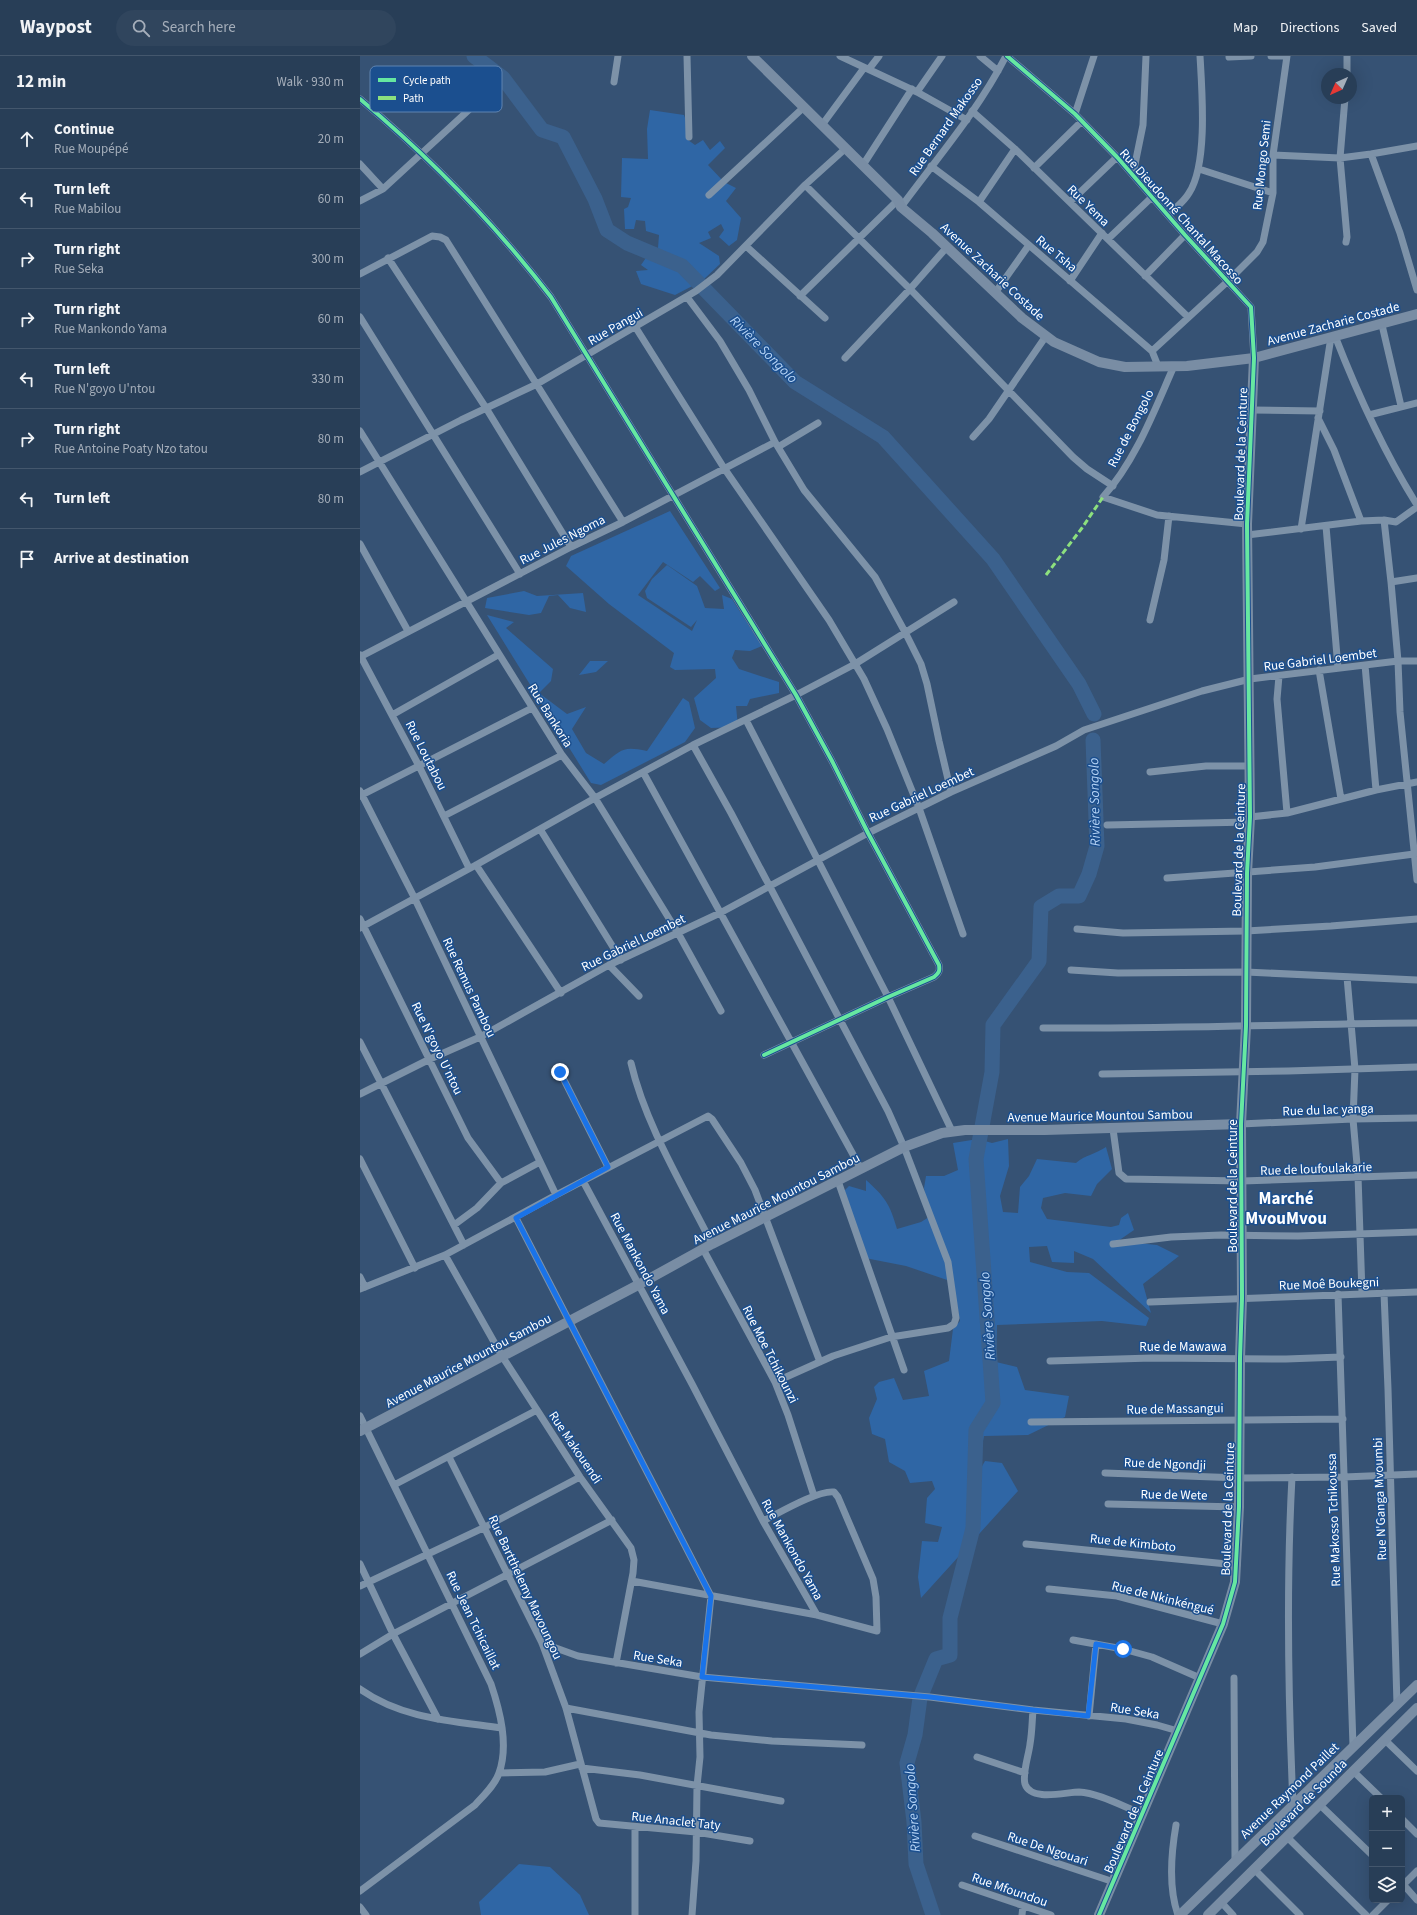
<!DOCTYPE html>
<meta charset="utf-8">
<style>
body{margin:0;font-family:"Source Sans 3",sans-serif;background:#30455d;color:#f1f3f6}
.controls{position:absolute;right:12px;bottom:12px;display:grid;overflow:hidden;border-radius:6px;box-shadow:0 4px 16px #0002}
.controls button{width:36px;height:36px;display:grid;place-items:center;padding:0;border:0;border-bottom:1px solid #44576d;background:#283e57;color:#f1f3f6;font:20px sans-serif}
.compass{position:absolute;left:961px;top:12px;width:36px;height:36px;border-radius:50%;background:#283e57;box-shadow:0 4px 16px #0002;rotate:225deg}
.stop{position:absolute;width:12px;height:12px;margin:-9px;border:3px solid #1a73e8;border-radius:50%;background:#fff}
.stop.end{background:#1a73e8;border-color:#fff;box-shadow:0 1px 4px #0008}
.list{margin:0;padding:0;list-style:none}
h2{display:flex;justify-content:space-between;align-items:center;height:52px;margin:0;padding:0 16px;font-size:17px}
h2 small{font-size:13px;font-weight:400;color:#a5aeba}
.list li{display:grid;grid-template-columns:26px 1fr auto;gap:12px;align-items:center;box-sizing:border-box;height:60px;padding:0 16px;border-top:1px solid #44576d}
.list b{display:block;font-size:15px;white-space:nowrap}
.list p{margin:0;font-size:13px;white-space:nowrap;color:#a5aeba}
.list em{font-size:13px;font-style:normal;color:#a5aeba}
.icon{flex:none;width:22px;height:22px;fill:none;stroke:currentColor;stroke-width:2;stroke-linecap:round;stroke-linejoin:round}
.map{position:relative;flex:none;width:1057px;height:1859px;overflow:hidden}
header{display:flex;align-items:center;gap:24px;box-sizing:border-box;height:56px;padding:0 20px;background:#283e57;border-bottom:1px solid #44576d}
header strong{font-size:19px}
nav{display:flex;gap:22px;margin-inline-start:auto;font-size:14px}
.search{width:280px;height:36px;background:#30455d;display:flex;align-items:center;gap:10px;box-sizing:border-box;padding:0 14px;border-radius:22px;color:#a5aeba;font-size:15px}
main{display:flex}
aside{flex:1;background:#283e57}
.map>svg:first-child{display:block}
.green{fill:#2f66a5}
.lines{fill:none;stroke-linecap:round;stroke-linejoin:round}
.river{stroke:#3b618d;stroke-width:15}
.street{stroke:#7d92a8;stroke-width:7}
.secondary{stroke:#798da4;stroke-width:10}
.quiet{stroke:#8de07e;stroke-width:3;stroke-dasharray:6 3;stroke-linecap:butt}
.cycleway-casing{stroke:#1b4f8f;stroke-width:6}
.cycleway{stroke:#66e7a1;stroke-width:4}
.route{stroke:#1a73e8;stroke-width:5}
.labels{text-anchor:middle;stroke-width:3;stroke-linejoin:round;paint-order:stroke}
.street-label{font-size:13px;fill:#fff;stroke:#1b4f8f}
.water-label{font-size:14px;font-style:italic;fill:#b5d3f5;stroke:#1b4f8f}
.district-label{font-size:17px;font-weight:bold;fill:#fff;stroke:#1b4f8f}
.key{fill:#1b4f8f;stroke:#5f84b1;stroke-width:1}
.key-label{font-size:11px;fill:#fff}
</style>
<header>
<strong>Waypost</strong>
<div class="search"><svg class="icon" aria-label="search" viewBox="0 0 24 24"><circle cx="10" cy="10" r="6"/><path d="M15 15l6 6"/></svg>Search here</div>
<nav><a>Map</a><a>Directions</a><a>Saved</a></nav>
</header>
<main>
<aside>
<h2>12 min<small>Walk · 930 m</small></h2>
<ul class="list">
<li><svg class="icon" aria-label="ahead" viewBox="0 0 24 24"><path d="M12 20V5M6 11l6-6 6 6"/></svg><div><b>Continue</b><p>Rue Moupépé</p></div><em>20 m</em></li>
<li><svg class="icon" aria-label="left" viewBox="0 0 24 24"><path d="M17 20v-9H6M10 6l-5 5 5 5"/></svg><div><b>Turn left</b><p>Rue Mabilou</p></div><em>60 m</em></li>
<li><svg class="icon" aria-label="right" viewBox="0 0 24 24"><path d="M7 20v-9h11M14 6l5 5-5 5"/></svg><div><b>Turn right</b><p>Rue Seka</p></div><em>300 m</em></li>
<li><svg class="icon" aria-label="right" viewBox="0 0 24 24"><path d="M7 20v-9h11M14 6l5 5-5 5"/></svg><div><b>Turn right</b><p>Rue Mankondo Yama</p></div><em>60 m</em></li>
<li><svg class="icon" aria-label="left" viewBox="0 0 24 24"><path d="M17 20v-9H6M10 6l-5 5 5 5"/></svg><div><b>Turn left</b><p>Rue N'goyo U'ntou</p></div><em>330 m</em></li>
<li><svg class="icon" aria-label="right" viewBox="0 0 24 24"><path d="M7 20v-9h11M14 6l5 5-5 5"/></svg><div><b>Turn right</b><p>Rue Antoine Poaty Nzo tatou</p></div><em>80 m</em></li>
<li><svg class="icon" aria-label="left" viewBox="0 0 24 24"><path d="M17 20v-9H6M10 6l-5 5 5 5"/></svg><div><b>Turn left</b></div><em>80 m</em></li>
<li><svg class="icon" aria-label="arrive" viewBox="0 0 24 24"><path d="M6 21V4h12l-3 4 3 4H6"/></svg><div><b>Arrive at destination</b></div></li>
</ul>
</aside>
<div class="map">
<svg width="1057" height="1859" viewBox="0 0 1057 1859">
<rect width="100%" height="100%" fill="#365274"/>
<path class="green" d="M290,54l34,5 6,17 -2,8 7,5 8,-5 7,10 10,-9 5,7 -17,17 16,17 12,6 -10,13 15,17 -4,22 -8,6 -10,-9 5,-7 -3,-6 -13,8 3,6 -12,5 20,13 1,8 -18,17 -27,14 -34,-11 -5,-13 12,-1 -7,-5 9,-13 -7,-3 1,-4 14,3 1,-13 -13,-4 -1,-10 -9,-1 -2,9h-9l-1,-20 4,-2 3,-9 -10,-1 1,-39 26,1 -1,-30z
M310,455l50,77 -5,3 -15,-15 -7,6 -30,-20 -25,33 54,36 5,-11 -6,7 -44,-29 -2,-7 7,-12 15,-14 30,21 8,22 19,1 -2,-14 10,4 30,47 -12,5 -15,-1 -3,8 7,11 40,13v11l-29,6 -3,7h-11l2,21 -27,1 -11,-8 -6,-22 22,-20 -1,-9 -40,1 -5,-3 4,-14 -65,-49 -43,-38 5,-10z
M164,535l13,5 46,-3 3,19 -16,-4 -12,-13 -9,1 -8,17 -12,2 -44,-7 2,-10z
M127,559l27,7 -8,6 47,41 -2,12 -12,12 28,21 19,-7 -14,22 14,24 18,11c18,-15 19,-18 43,-13l36,-53 6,4 6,26 -10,14 -84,43 -10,-2z
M230,605h18l-12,11 -17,3z
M618,1083l14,4 16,-4 1,27 -9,30 3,16 15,1 2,-26 9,-11 8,-17 39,4c9,-8 20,-9 30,-16l6,22 -15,15 -6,12 -26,-3 -22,5 -2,10 6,11 64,8 8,-2 2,-7 7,-5 6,17 -16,11 39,4 22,11 -36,28 8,29 -58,-54 -19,-8v12l-22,-1 -5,-16 -18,1 1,15 37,10 22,1 60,45 -3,8 -44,-5 -105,4 -1,37 21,5 8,23 44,6 -4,21 -37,18 -44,1 -4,20 1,12 4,-7 17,2 16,28 -97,107 -3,-21 4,-36 16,1 4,-15 -17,-4 2,-25 8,-9 -3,-8 -22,2 -5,-12 -16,-9 -4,-23 -13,-5 -3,-16 8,-19 -3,-12 5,-5 15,-4 9,22 26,-4 -5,-25 25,-10 4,-32 7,-8 -7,-39 -47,-16 -41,-8 -23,-65 7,-7 17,5v-11c19,17 24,24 31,49l24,-7 8,-5 -5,-29 2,-12h18l14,-6 -5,-27z
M159,1808l31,3 30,28 9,20h-108l-2,-13z"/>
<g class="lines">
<path class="river" d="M114,0l29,22 39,52 21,7 32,62 12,31 20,13 55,23 113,116 88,55 110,122 86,125 15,30
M573,1859l-17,-51 -2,-42 -7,-59 8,-28 5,-37 16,-39 14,-4v-37l23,-90 3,-98 17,-27 -17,-244 16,-87 1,-47 46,-64 2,-54 18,-11h20l10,-22 8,-28 -4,-106"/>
<path class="street" d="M327,0l2,81
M480,0l77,36 50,28
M620,0l18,15
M647,0l68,58 42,43 68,78 66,72 3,51
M911,0h16
M987,0v18
M869,1l22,-1
M509,13l10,-13
M254,26l4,-26
M557,36l25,-36
M985,42l-5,60 7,79 -1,5
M0,43c70,59 135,125 191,198l245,398 36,66 36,72 71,132c1,6 0,8 -5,12l-46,20 -124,58
M612,55l43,38 173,168
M715,58l19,-58
M462,69l42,-57
M1011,98l29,79 17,57
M913,99l67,3 31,-4 46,-8
M0,108l23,25
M503,109l49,-76
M571,110l48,36 173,149 6,15
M674,112l48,-47
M839,113l74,24
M773,118l10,-49 3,-69
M445,129l105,104 163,168 14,12 26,17
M349,139l95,-88
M0,145l23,-12 89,-82
M619,146l36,-53
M710,146l47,-45
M541,151c36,-49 77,-96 105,-151
M808,159c7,-7 16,-13 21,-22 19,-29 13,-102 11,-137
M748,183l44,-42
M386,190l79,72
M28,202l98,150 85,139
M0,218l72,-38 8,1 6,3 177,282
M785,220l40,-41
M710,225l32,-48
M635,237l34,-48
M440,240l98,-96
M327,241l33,44 29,49 26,52 29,48 71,87 30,55 16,32 6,20 12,57 12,51
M0,261l160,257
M1022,269l19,81
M276,272l88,140 105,152 35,59 23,50 32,79 44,126
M975,280c23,59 49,116 82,169
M792,295l75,-69 30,-30 6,-10 10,-49v-38l14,-99
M485,302l65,-69 37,-42
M814,310c-20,45 -38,94 -71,131l54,18 90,9
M892,354l68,1
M1009,359l48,-12
M958,362l16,32 27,71
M0,375l202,324 33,43 83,135 43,78
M613,381l16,-18 57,-83
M418,391l40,-24
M0,416l101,-52 76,-36 159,-93 21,-16 88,-90 41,-37
M1024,464l7,62 7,79 2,51 17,168
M966,470l12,142
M941,473l30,-192
M887,479l114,-14 23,-1 12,2 21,-15
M0,488l48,87
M1031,526l26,-4
M790,564l14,-60 5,-44
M0,599l59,111 50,102
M0,601l211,-110 52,-25 152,-80
M1005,609l11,125
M959,614l22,129
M919,620l-2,23 10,114
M32,659l106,-60
M386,664l142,277 64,134
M333,689l38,68 157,298 16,36 44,115 8,56 -2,6 -6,4 -57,9 -58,19 -58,26
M283,716l218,397
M790,716l56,-6h44
M0,735l54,106 142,298
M0,740l172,-88
M84,760l118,-61
M890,761l37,-4 89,-23 41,-8
M747,769l143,-3
M180,773l81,131
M116,809l85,128
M807,822l148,-11 99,-13
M0,863l108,219 33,45
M0,872l116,-63 119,-67 98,-53 103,-50 59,-31 99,-62
M717,873l46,4 123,-2 85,-5 86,-7
M249,909l30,31
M711,914l47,3 128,-1 171,8
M987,921l8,92 -2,50 5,57 4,117
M683,972c125,1 249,-4 374,-5
M0,986l104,203
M271,1007c14,61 53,125 81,181
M200,1016l48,95
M742,1018l186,-3 129,-4
M0,1038l70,-35 50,-22 129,-72 111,-52 148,-80 83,-41 105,-46 28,-16 118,-39 48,-12 148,-18h19
M881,1068l112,-5 64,-1
M753,1073l6,44 7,6 116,2 175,-6
M0,1103l55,109
M223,1125l109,203 71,137 54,94
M478,1125l66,189
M156,1162l195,378
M94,1169l23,-17 24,-25 39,-21
M753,1188l58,-7 50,-2 77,1 119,-4
M343,1193l72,133 13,33 26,81
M85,1199l57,101 35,54 43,67 51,71 3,12 -1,13 -17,90
M0,1221l5,10
M0,1233l85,-34 111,-60 152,-79 4,3 29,44 14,27 65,172
M1024,1237l4,96 9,316
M978,1238l15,452
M790,1246l267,-10
M690,1305l102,-3 134,1 55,-2
M0,1360l131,268c9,27 18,61 8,89 -4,12 -15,22 -24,32l-115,86
M671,1366l312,-3
M89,1401l93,186 24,65 30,111 3,4 97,9 54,9
M745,1417l135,5 104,-1 73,-3
M932,1421c-6,110 -4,216 1,327
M34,1429l143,-75
M748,1448l131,3
M666,1488l211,21
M0,1508l33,70 45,85
M272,1525l185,34 60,16 -1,-34 -3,-18 -35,-82 -4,-5c-16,-2 -55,21 -71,29
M0,1530l125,-59 95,-50
M689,1533l68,7 106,28
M713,1584l50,9 29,8 48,21
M182,1587l36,13 124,21 228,20 103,13 93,9 31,6 21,6
M0,1598l33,-20 219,-114
M874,1622l1,184
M0,1633c42,30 93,32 142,39
M206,1652l145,27 61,6 90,4
M673,1654c-1,12 -1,23 -3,34 -1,10 -8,30 -5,40 6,18 41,8 54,8 20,1 45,15 64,22
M729,1660l7,-72
M1025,1684l32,31
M617,1701l48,16
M222,1712l58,7 141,26
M993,1715l28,27
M139,1717l46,-1 35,-8
M959,1748l53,51
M1042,1763l15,15
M816,1769c-5,29 -8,62 2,90
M275,1771v88
M615,1780l139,46
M927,1781l79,78
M894,1813l46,46
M1042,1827l15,17
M602,1829l89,30
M1042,1830l15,-15
M861,1846l12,13
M0,1851l6,8
M332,1859l4,-54 1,-75 3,-29 -1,-45 12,-116
M662,1859l1,-9
M1013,1859l15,-15"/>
<path class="secondary" d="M392,0l146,144 3,7 31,26 90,85 32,24 45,20 26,5 62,-1 67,-8 163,-44
M0,1375l278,-146 74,-41 192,-97 38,-14 23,-3h80l196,-6
M739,1859l124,-291 12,-42 4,-75 1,-149 2,-60 -1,-174 5,-98 1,-153 3,-56 -3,-293 7,-166
M820,1859l237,-230
M848,1859l209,-207"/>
<path class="quiet" d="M686,519l36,-47 21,-31"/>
<g class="cycleway-casing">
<path id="cycleway" d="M647,0l68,58 42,43 68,78 66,72 3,51 -7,166 3,293 -3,56 -1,153 -5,98 1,174 -2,60 -1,149 -4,75 -12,42 -124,291
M0,43c70,59 135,125 191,198l245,398 36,66 36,72 71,132c1,6 0,8 -5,12l-46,20 -124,58"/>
</g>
<use href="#cycleway" class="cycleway"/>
</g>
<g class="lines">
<path class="route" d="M200,1016l48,95 -92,51 195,378 -9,81 228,20 103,13 55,6 8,-72 27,5"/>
</g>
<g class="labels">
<g class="street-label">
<text transform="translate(585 70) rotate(-55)" y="5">Rue Bernard Makosso</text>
<text transform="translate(901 109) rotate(-84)" y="5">Rue Mongo Semi</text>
<text transform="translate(729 149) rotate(44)" y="5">Rue Yema</text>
<text transform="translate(822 160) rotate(48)" y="5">Rue Dieudonné Chantal Macosso</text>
<text transform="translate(697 197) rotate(40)" y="5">Rue Tsha</text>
<text transform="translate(633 215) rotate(43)" y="5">Avenue Zacharie Costade</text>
<text transform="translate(973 267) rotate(-15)" y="5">Avenue Zacharie Costade</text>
<text transform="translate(255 270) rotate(-30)" y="5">Rue Pangui</text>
<text transform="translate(770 372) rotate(-63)" y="5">Rue de Bongolo</text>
<text transform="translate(880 398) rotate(-88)" y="5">Boulevard de la Ceinture</text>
<text transform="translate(202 483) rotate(-27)" y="5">Rue Jules Ngoma</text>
<text transform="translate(960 603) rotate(-7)" y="5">Rue Gabriel Loembet</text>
<text transform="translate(191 659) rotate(58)" y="5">Rue Bankoria</text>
<text transform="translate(67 699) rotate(63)" y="5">Rue Loutabou</text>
<text transform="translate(561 738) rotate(-25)" y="5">Rue Gabriel Loembet</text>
<text transform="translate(878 794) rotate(-88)" y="5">Boulevard de la Ceinture</text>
<text transform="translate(273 886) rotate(-26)" y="5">Rue Gabriel Loembet</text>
<text transform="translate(110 931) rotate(65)" y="5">Rue Remus Pambou</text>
<text transform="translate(78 992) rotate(64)" y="5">Rue N'goyo U'ntou</text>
<text transform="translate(968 1053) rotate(-2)" y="5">Rue du lac yanga</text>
<text transform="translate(740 1059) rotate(-1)" y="5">Avenue Maurice Mountou Sambou</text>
<text transform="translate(956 1112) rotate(-2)" y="5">Rue de loufoulakarie</text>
<text transform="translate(872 1130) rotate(-90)" y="5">Boulevard de la Ceinture</text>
<text transform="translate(416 1142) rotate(-27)" y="5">Avenue Maurice Mountou Sambou</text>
<text transform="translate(281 1207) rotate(62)" y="5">Rue Mankondo Yama</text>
<text transform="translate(969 1227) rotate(-2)" y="5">Rue Moê Boukegni</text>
<text x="823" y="1295">Rue de Mawawa</text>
<text transform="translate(411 1298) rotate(63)" y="5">Rue Moe Tchikounzi</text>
<text transform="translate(108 1304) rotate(-28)" y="5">Avenue Maurice Mountou Sambou</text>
<text transform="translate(815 1352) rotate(-1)" y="5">Rue de Massangui</text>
<text transform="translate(216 1391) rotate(56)" y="5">Rue Makouendi</text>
<text transform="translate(805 1407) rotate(2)" y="5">Rue de Ngondji</text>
<text transform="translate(814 1438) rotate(1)" y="5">Rue de Wete</text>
<text transform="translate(1019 1443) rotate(-92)" y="5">Rue N'Ganga Mvoumbi</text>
<text transform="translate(867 1453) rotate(-88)" y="5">Boulevard de la Ceinture</text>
<text transform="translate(973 1464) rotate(-92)" y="5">Rue Makosso Tchikoussa</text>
<text transform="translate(773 1486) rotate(6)" y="5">Rue de Kimboto</text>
<text transform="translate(433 1493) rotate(61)" y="5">Rue Mankondo Yama</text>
<text transform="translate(166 1531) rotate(65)" y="5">Rue Bartthelemy Mavoungou</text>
<text transform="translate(803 1541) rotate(14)" y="5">Rue de Nkinkéngué</text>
<text transform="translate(114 1564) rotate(64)" y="5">Rue Jean Tchicaillat</text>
<text transform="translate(298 1602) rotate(9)" y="5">Rue Seka</text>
<text transform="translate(775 1654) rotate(9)" y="5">Rue Seka</text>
<text transform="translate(929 1734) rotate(-44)" y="5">Avenue Raymond Paillet</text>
<text transform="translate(943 1746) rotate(-45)" y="5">Boulevard de Sounda</text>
<text transform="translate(773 1755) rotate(-67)" y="5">Boulevard de la Ceinture</text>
<text transform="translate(316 1764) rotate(6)" y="5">Rue Anaclet Taty</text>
<text transform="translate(688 1792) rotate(18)" y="5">Rue De Ngouari</text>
<text transform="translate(650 1833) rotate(19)" y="5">Rue Mfoundou</text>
</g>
<g class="water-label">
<text transform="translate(404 293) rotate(45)" y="5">Rivière Songolo</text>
<text transform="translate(734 746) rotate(-91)" y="5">Rivière Songolo</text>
<text transform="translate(627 1260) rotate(-94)" y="5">Rivière Songolo</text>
<text transform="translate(552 1752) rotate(-94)" y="5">Rivière Songolo</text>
</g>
<g class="district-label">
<text x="926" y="1148">Marché<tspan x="926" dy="20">MvouMvou</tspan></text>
</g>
</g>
<rect x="10" y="10" width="132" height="46" rx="6" class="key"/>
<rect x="18" y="22" width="18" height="4" fill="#66e7a1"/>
<rect x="18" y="40" width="18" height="4" fill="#8de07e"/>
<g class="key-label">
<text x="43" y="28">Cycle path</text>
<text x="43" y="46">Path</text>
</g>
</svg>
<div class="controls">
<button>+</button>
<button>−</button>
<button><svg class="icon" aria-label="layers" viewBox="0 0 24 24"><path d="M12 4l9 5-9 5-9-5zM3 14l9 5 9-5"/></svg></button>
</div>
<svg class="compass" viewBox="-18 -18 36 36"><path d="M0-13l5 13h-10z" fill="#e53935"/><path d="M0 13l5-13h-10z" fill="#a5aeba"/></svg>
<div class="stop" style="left:763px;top:1593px"></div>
<div class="stop end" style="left:200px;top:1016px"></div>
</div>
</main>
